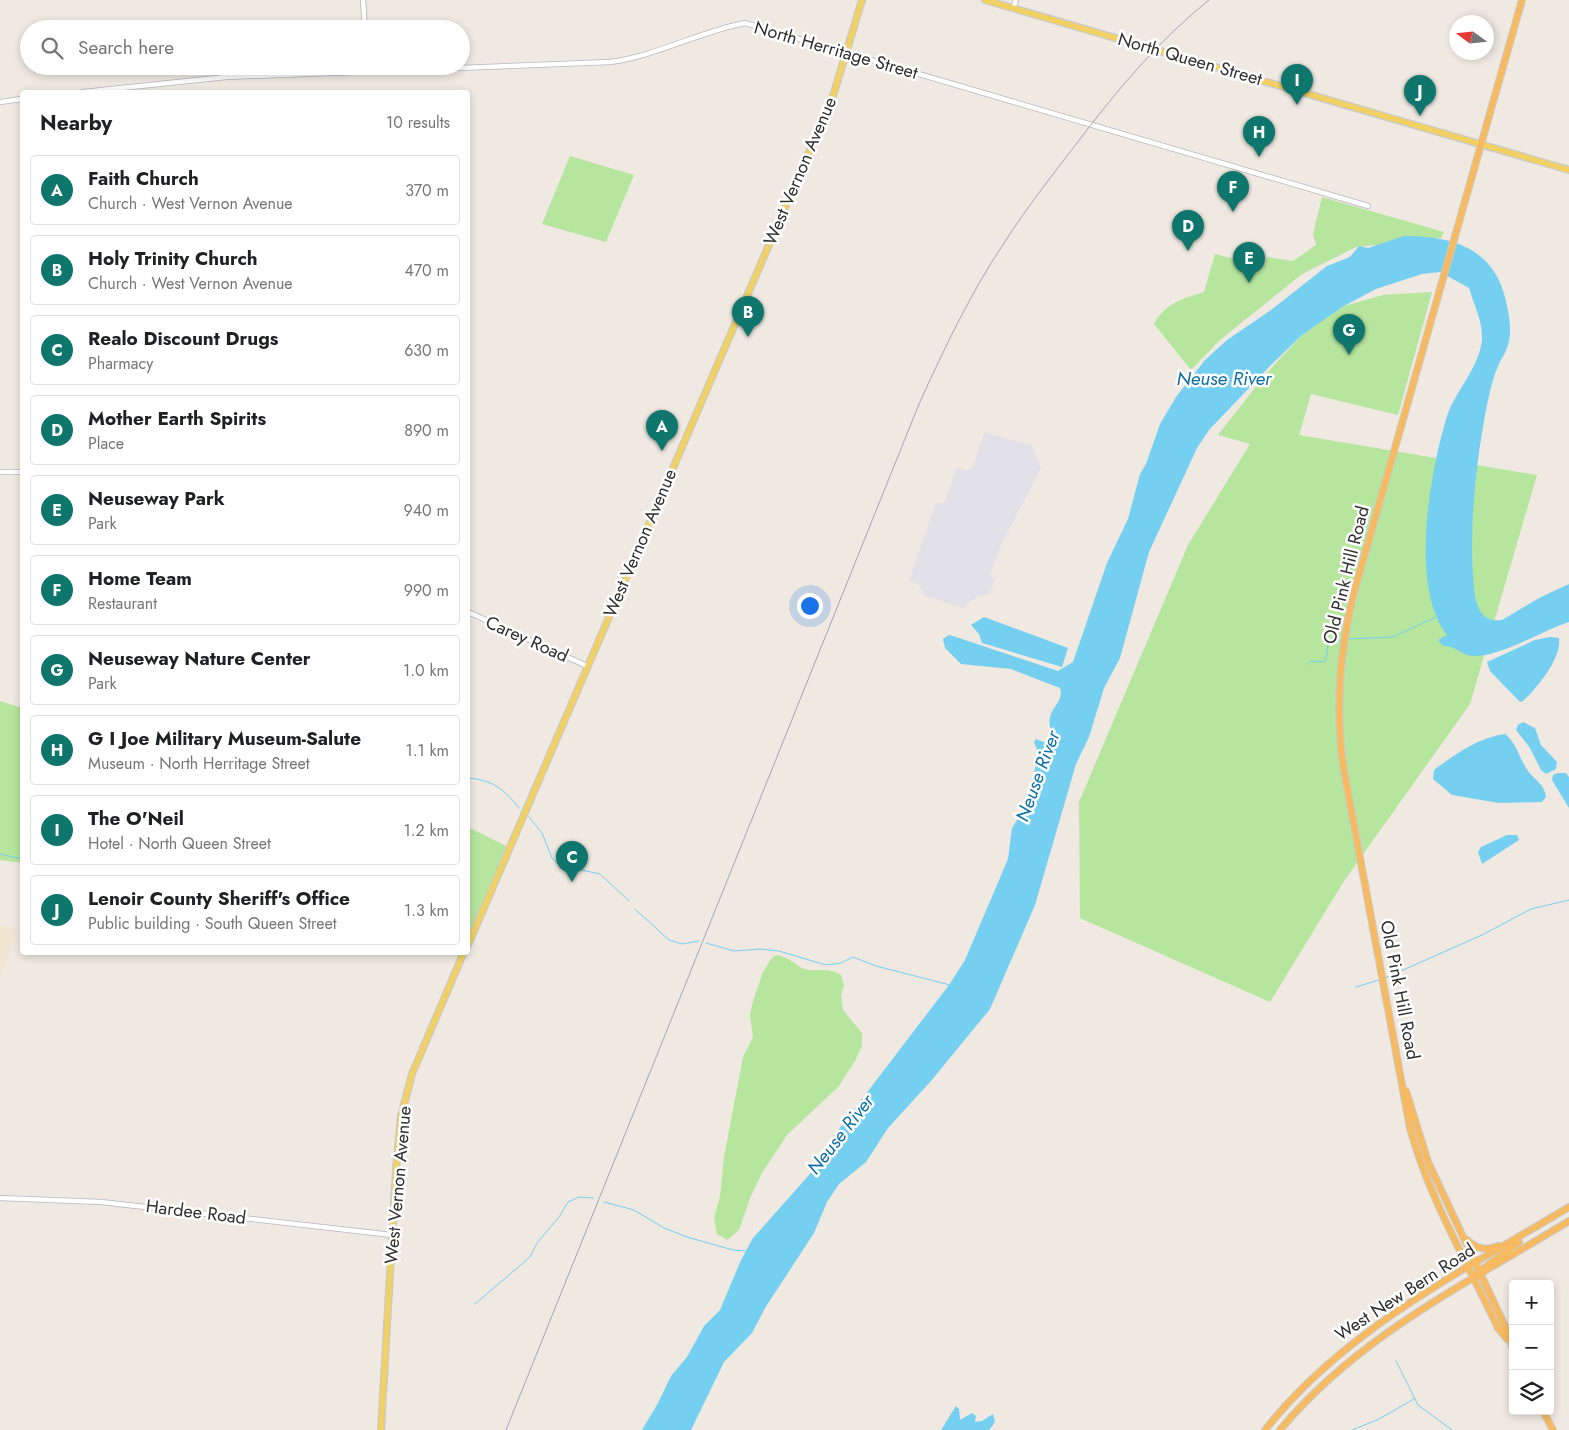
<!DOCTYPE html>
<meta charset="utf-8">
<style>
body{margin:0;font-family:Jost,sans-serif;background:#f6f6f6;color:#202124}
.controls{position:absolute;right:15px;bottom:15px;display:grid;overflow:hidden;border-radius:5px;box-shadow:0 2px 8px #0003}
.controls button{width:45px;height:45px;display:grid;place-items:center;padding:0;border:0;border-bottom:1px solid #e0e0e0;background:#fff;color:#202124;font:25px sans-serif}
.compass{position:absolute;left:1449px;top:15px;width:45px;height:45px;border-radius:50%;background:#fff;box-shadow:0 2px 8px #0003;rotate:285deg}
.you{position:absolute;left:809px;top:605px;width:18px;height:18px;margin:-12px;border:4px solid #fff;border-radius:50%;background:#1a73e8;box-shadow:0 0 0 8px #1a73e833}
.badge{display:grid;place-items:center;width:32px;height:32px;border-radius:50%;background:#0f766e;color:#fff;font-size:16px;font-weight:700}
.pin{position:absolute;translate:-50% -41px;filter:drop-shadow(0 1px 2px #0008)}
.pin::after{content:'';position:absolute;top:26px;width:18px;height:15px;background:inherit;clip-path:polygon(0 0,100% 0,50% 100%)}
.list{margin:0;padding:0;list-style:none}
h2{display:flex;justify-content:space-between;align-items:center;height:65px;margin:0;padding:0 20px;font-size:21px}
h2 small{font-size:16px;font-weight:400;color:#757577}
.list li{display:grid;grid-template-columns:32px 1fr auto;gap:15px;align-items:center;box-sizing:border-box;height:70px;margin:0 10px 10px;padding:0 10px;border:1px solid #e0e0e0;border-radius:5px}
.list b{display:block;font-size:19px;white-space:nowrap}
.list p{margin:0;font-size:16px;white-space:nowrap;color:#757577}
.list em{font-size:16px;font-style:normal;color:#757577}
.icon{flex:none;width:28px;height:28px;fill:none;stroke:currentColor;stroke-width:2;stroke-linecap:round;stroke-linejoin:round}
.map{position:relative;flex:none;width:1569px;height:1430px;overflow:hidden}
.search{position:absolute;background:#fff;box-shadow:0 2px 8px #0003;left:20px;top:20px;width:450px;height:55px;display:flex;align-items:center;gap:12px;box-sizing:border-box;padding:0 18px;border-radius:28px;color:#757577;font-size:19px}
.panel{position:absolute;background:#fff;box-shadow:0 2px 8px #0003;left:20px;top:90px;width:450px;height:865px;border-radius:5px}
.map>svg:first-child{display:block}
.industrial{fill:#e3e1e8}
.education{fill:#f0e6d1}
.green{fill:#b6e59e}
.water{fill:#75cff0}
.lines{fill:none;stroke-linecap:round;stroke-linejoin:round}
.stream{stroke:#75cff0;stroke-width:1}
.tertiary-casing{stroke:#b4b7c1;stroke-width:6}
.primary-casing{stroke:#c9c9c9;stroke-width:8}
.trunk-casing{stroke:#c9c9c9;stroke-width:8}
.tertiary{stroke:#fff;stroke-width:4.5}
.primary{stroke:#f2d163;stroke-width:5.5}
.trunk{stroke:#f8ba60;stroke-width:6}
.rail{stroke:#a3a6b8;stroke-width:1}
.labels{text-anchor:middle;stroke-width:5;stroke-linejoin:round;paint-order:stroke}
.street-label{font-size:18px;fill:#2e2e2e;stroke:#fff}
.water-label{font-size:19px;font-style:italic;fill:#0d6fa3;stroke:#fff}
</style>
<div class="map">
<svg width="1569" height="1430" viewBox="0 0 1569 1430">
<rect width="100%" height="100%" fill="#efe9e1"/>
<path class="industrial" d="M984,432l48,13 9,23 -41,79 -10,29 6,2 -7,16 -11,2 -15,12 -38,-12 -7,-12 -9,-3 27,-79 8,2 13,-37 11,4 4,-3z"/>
<path class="education" d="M0,925l17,5 -17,50z"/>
<path class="green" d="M570,156l64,19 -28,67 -64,-18z
M1322,197l122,35 -3,6 -85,9 -54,27 -82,66 -29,30 -37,-46c10,-20 30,-26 50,-32l11,-38 48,12 4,-9 26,4 23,-16 -3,-11z
M1432,292l-34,123 -87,-21 -12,41 238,40 -67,229 -126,177 -74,121 -190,-84 -1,-116 109,-257 62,-101 -32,-9 47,-60 37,-40 42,-29 39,-11z
M0,701l22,7v155l-22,-3z
M468,827l42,21 -42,97z
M776,955c16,3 19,11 29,14 15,4 20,-3 36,6l3,10 -3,11 2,14 19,23v13l-6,13 -17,27 -52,49 -25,38 -12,25 -11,32 -12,10 -10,-6 -3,-16 6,-22 4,-39 19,-100 10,-20 -3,-22 3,-14 10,-29 8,-13z"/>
<path class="water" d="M1404,236c52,0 93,14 103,70 3,13 5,29 0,42 -2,6 -6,11 -8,16 -9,20 -12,42 -16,63 -9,52 -14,109 -9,162 2,17 7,34 28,31l39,-23 28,-13v38c-27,9 -68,34 -94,34 -14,0 -19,-11 -32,-10l-5,-6 9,-5c-38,-48 -17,-163 0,-219 9,-26 32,-48 35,-76 1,-19 -8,-34 -13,-52l-29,-16 -18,2 -46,15 -32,17 -42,29 -33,32 -60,63 -12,18 -48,104 -29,106 -16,30 -15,49 -13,27 -41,141 -45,104 -59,72 -43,47 -22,34 -27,22 -12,18 -13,31 -49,75 -13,25 -28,29 -33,68h-49l16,-27 13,-27 16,-19 17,-31 16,-16 21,-50 12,-22 56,-63 24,-38 116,-152 16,-25 43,-101 4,-31 7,-11 15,-43 4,-22 -4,-10 2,-3 10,4 7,-2c-1,-7 -5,-17 -3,-24 3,-11 14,-17 10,-29l-49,-19 -50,-5 -16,-16 -2,-9 6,-4 10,3 99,33 15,-9 34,-99 21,-44 12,-45 6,-10 14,-40 16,-27 29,-37 22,-20 44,-30 56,-44 23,-9 9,-11 9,2z
M984,617l84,31 -6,19 -80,-24 -3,-9 -8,-9z
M1550,637l9,1c3,20 -22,50 -36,63l-3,1 -30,-31 -3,-9 48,-22z
M1523,722l12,6 6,17 16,17 -1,7 -10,5 -5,-4 -11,-22 -14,-18 2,-5z
M1505,734c11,8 15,26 23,37 7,9 17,14 18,26l-4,5 -43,1 -47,-8 -19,-16 1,-9c20,-15 45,-33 71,-36z
M1558,773h8l3,4v31l-17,-28 1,-5z
M1507,835h10l2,5 -37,24 -4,-12 3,-5z
M956,1406l3,3 1,11 12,-7 4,3 -1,6 7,-1 11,-7 2,8 -6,8h-48z"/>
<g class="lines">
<path class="stream" d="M1347,639l46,-2 43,-20
M1307,665l4,-4 12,1 3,-2 2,-16 4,-4h9
M468,778c25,2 36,11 51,30
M529,817l13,16 10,25 7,7 41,9 29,27
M0,854l22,5
M635,909l34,31 13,4 17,-3
M706,943l28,8 26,-2 19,2 47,14 15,-2 12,-6 23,9 74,19
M1385,978l97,-43 49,-26 38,-9
M1356,987l23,-7
M604,1202l30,8 30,18 23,9 46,13 13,1
M475,1304l55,-47 7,-14 22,-26 9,-15 11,-5 14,1
M1396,1361l22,44 34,25
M1352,1430l27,-11 35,-20"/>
<g class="tertiary-casing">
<path id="tertiary" d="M363,0l2,29
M1013,9l3,-9
M83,92l143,-15 384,-15c47,-6 88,-30 135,-39l623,183
M0,102l22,-3
M0,472h22
M468,612l119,54
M0,1198l101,4 291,33"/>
</g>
<g class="primary-casing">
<path id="primary" d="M985,0l584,170
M468,945l365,-849 29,-96
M381,1430l15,-261 5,-53 11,-42 52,-122"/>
</g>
<g class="trunk-casing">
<path id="trunk" d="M1406,1091l22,71 76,162 9,25
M1467,1240c10,9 19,11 31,6
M1477,1273l42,-31
M1507,1339l-9,-11c-31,-66 -69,-130 -88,-200l-66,-357c-9,-59 -5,-117 9,-175l169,-596
M1543,1411l10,19
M1265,1430c81,-102 195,-157 304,-223
M1280,1430c78,-94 186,-146 289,-209"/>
</g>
<use href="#tertiary" class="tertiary"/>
<use href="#primary" class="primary"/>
<use href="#trunk" class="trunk"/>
<path class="rail" d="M506,1430l413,-1026c25,-55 51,-110 85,-161 23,-36 50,-70 76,-104 38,-50 80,-100 129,-139"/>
</g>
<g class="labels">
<g class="street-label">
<text transform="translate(836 50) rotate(16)" y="6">North Herritage Street</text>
<text transform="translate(1190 59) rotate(16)" y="6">North Queen Street</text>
<text transform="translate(800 171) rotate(-67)" y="6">West Vernon Avenue</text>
<text transform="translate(640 543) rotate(-67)" y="6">West Vernon Avenue</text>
<text transform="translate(1346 575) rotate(-76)" y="6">Old Pink Hill Road</text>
<text transform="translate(527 639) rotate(24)" y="6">Carey Road</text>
<text transform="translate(1400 990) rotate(79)" y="6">Old Pink Hill Road</text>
<text transform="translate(398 1185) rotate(-85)" y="6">West Vernon Avenue</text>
<text transform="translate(196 1212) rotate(7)" y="6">Hardee Road</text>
<text transform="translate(1405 1292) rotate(-33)" y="6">West New Bern Road</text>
</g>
<g class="water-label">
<text x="1224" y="385">Neuse River</text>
<text transform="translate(1037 776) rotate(-70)" y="7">Neuse River</text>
<text transform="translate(840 1134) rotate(-52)" y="7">Neuse River</text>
</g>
</g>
</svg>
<div class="controls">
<button>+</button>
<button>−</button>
<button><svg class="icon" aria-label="layers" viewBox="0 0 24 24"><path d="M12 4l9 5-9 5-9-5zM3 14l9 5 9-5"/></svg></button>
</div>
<svg class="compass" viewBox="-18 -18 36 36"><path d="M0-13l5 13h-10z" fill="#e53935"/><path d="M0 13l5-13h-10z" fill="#757577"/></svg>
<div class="you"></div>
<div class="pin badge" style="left:662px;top:451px">A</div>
<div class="pin badge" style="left:748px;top:337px">B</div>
<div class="pin badge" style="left:572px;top:882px">C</div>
<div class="pin badge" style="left:1188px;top:251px">D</div>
<div class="pin badge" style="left:1249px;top:283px">E</div>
<div class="pin badge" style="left:1233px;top:212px">F</div>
<div class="pin badge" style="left:1349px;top:355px">G</div>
<div class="pin badge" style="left:1259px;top:157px">H</div>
<div class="pin badge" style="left:1297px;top:105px">I</div>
<div class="pin badge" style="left:1420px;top:116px">J</div>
<div class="search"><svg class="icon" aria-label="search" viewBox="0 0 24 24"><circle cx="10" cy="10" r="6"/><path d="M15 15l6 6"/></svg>Search here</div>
<section class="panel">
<h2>Nearby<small>10 results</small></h2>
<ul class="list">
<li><span class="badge">A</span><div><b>Faith Church</b><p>Church · West Vernon Avenue</p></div><em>370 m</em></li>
<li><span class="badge">B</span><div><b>Holy Trinity Church</b><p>Church · West Vernon Avenue</p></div><em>470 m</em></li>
<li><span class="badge">C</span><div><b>Realo Discount Drugs</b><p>Pharmacy</p></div><em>630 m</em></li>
<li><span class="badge">D</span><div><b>Mother Earth Spirits</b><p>Place</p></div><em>890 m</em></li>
<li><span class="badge">E</span><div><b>Neuseway Park</b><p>Park</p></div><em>940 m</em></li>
<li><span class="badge">F</span><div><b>Home Team</b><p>Restaurant</p></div><em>990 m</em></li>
<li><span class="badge">G</span><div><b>Neuseway Nature Center</b><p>Park</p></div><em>1.0 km</em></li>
<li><span class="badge">H</span><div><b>G I Joe Military Museum-Salute</b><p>Museum · North Herritage Street</p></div><em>1.1 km</em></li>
<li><span class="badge">I</span><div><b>The O'Neil</b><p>Hotel · North Queen Street</p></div><em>1.2 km</em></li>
<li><span class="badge">J</span><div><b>Lenoir County Sheriff's Office</b><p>Public building · South Queen Street</p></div><em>1.3 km</em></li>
</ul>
</section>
</div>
